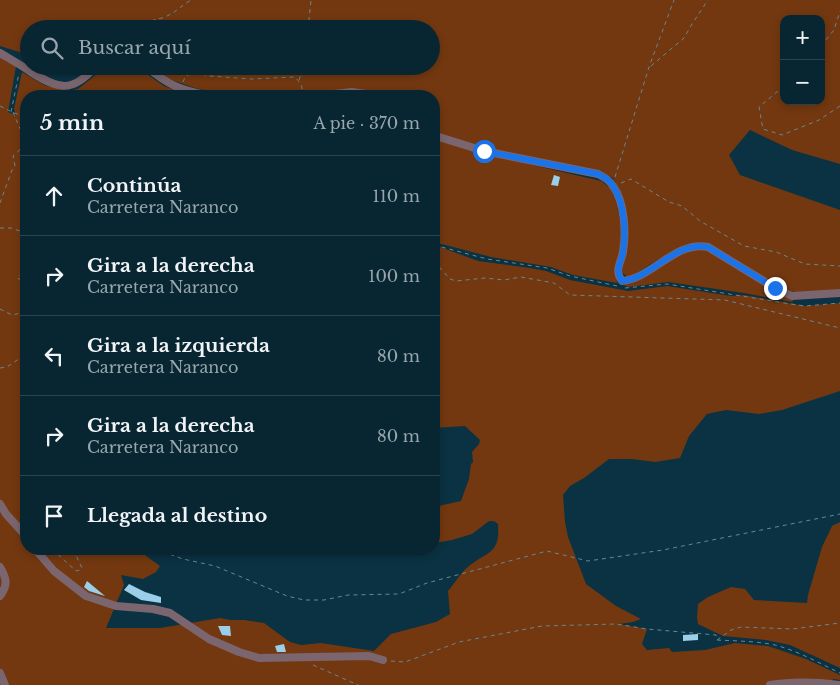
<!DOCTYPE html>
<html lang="es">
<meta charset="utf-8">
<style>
body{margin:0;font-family:"Libre Baskerville",serif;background:#112e3a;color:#f1f3f6}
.controls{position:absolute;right:15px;top:15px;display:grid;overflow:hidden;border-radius:10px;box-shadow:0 2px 8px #0003}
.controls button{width:45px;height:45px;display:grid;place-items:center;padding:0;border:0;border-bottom:1px solid #29434d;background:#082632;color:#f1f3f6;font:25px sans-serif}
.stop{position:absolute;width:15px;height:15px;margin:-11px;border:4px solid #1a73e8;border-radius:50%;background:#fff}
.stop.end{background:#1a73e8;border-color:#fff;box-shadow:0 1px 5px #0008}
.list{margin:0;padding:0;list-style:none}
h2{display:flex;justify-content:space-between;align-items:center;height:65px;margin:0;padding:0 20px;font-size:21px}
h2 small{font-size:16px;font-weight:400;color:#98a5ac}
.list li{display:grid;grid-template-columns:32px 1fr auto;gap:15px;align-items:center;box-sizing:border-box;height:80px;padding:0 20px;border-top:1px solid #29434d}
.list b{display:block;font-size:19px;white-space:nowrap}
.list p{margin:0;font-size:16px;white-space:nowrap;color:#98a5ac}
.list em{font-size:16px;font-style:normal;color:#98a5ac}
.icon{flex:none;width:28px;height:28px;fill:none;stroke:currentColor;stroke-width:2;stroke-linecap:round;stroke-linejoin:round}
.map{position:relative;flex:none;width:840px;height:685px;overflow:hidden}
.search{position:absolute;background:#082632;box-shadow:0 2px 8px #0003;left:20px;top:20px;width:420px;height:55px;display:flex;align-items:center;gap:12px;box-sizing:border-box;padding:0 18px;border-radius:28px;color:#98a5ac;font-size:19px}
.panel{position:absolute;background:#082632;box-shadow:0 2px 8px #0003;left:20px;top:90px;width:420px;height:465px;border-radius:20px}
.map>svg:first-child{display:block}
.green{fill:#733810;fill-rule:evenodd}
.building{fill:#9bcee8}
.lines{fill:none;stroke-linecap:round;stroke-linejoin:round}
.path{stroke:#668796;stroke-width:1;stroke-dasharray:4 4;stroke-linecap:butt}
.street{stroke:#7b666f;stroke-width:8}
.route{stroke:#1a73e8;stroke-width:6}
</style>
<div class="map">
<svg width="840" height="685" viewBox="0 0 840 685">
<rect width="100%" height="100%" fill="#0a3242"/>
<path class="green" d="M0,0h840v164l-48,-14 -42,-20 -21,25 11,20 100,35v80c-12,1 -26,4 -39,3 -24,-2 -67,-34 -89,-48 -24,-8 -59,18 -80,31l-5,1 -4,-4 -1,-5v-73l-9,-17 -16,-7 -101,-20 -55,-17 -7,-6v-32h-43l-18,-5 -22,-2 -27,2 -37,5 -62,-1 -30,-7 -29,-10 -13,-12h278v-37h-402v26l-29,-9zM784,19h37v82h-37z
M0,54l16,12 -8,46 8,3 -2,-6 8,-37 22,13 24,6 10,-2 29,-23h28l29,20 27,10h-165v453h116v4l18,13 -4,6 -13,7 -22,-4 3,10 -18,43h54l60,-10 10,2h14l20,3 26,19 11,3 20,-2 53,8 17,-17 45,-12 14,-8 -2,-23c7,-8 13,-19 21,-25 20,-16 31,-12 29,-42l-4,-3h-5l-17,13 -20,6 -18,3v-36l27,-6 8,-22 2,-15 2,-2 -1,-10 7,-8 1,-4 -15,-14 -31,2 1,-183 43,16 52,7 16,3 24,9 58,11 39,-5 64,10 13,-1 61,11 35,-3v88l-58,19 -23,4 -33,-4 -19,4 -18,22 -9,22 -25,4 -23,-3h-23l-25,19 -14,8 -7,9 2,27 3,15 18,47 30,22 25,13 -8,3 -14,2 28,5 -5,15 5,6 22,-2 3,4 33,-2 30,-7 33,3 38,13 34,16v5l-7,-1 -2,6h-831z
M434,139l38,12 129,30 9,7 6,13 5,25 -1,26 -5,13 2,18 -44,-8 -22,-8 -60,-10 -57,-15z
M702,249l10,4 81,47 -1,2 -48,-9 -76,-11 -39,5 -6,-2c28,-8 49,-33 79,-36z
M840,522v146l-50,-23 -24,-5 -43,-4 -25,-12 -1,-7 1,-13 10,-7 23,-10 14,2 9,11 53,3 1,-8 14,-48 10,-21z
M159,549h46l-2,2 -9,-1c-11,9 -23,4 -35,-1z"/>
<path class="building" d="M554,175l6,2 -2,9 -7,-1z
M87,581l18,15 -16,-5 -5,-4z
M129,584l16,8 16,5v6l-20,-3 -17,-10z
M218,626h12l1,10 -9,-1z
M698,634v6l-15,1v-6z
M284,644l2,8h-9l-2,-6z"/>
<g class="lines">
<path class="path" d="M149,29l4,-9c19,-3 22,-10 38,-20
M308,29l3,-29
M821,46l13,-16 6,-19
M54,66l9,2 19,-2
M651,66l33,-28 8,-14 16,-24
M299,80l5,-14
M183,82l2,-5 8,-5 17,4 41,3 44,-2 6,7 3,12
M784,86l-25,21 4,22 19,6 37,-15 21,-14
M0,106l10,5
M11,112l8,-39
M13,112l13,31
M14,113l12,3
M615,177l34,-110 25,-67
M621,183l10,-4 38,23 13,4 18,15 44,25 32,6 29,12 35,2
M0,203l12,-33 3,-4 -2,-10 13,-12
M0,228h11l9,3 6,-3
M434,245l53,14 60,9 23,8 47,10
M434,261l16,18 6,2 29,-3 19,2 17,-3 33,6 16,12 155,5 115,28
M23,274l-6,3 2,2 7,2
M625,288l42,-4 124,20 14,2 35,-3
M0,309l12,6 14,-3
M26,340v4
M0,368l7,-1 19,-13
M52,549l24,22 4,-1 2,-2 -9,-19
M155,549l28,10 32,7 72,30 17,4h20l24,-5 51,-1 28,-11 120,-32 41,10 75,-11 177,-36
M717,640l14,-10 10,-3 51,2 48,-6
M391,661l14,1 54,-20 83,-16 74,-2 31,5 69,6 1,5c19,1 39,1 58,5 23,6 44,18 65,28
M313,665l45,20"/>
<path class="street" d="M0,53c10,6 21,12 31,19 27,17 41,22 65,-6
M145,66c25,20 33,23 64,30
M316,96l36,-4 27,4
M434,133l5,4 45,14 114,23c6,3 12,7 15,12 12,17 13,47 10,66 -2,11 -9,18 -1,29 29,-2 54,-41 86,-34l67,41 17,8 48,-3
M0,504l6,10 20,22
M35,549l19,22 32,25 30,10 37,3 17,4 39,26 30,13 20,6 110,-2 14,4
M0,567c7,12 8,18 0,29
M0,673l5,12
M770,685c24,-4 46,-3 70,0"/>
</g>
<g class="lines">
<path class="route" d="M484,151l114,23c6,3 12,6 15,12 12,17 13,47 10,66 -2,12 -9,18 -1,29 29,-2 54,-41 86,-34l67,41"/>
</g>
</svg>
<div class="controls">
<button>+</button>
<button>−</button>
</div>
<div class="stop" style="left:484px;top:151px"></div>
<div class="stop end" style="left:775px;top:288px"></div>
<div class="search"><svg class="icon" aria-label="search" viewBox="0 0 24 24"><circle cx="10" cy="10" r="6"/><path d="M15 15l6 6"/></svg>Buscar aquí</div>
<section class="panel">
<h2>5 min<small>A pie · 370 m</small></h2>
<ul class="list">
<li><svg class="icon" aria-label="ahead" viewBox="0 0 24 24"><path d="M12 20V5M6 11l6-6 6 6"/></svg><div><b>Continúa</b><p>Carretera Naranco</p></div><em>110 m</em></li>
<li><svg class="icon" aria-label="right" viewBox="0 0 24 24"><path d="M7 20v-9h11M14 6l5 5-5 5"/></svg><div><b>Gira a la derecha</b><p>Carretera Naranco</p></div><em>100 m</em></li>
<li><svg class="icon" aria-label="left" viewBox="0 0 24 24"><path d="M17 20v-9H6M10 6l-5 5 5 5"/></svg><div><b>Gira a la izquierda</b><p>Carretera Naranco</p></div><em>80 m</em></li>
<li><svg class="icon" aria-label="right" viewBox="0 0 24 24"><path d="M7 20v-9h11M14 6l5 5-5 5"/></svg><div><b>Gira a la derecha</b><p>Carretera Naranco</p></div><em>80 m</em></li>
<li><svg class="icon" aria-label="arrive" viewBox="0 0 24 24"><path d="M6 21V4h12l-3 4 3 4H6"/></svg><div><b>Llegada al destino</b></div></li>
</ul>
</section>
</div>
